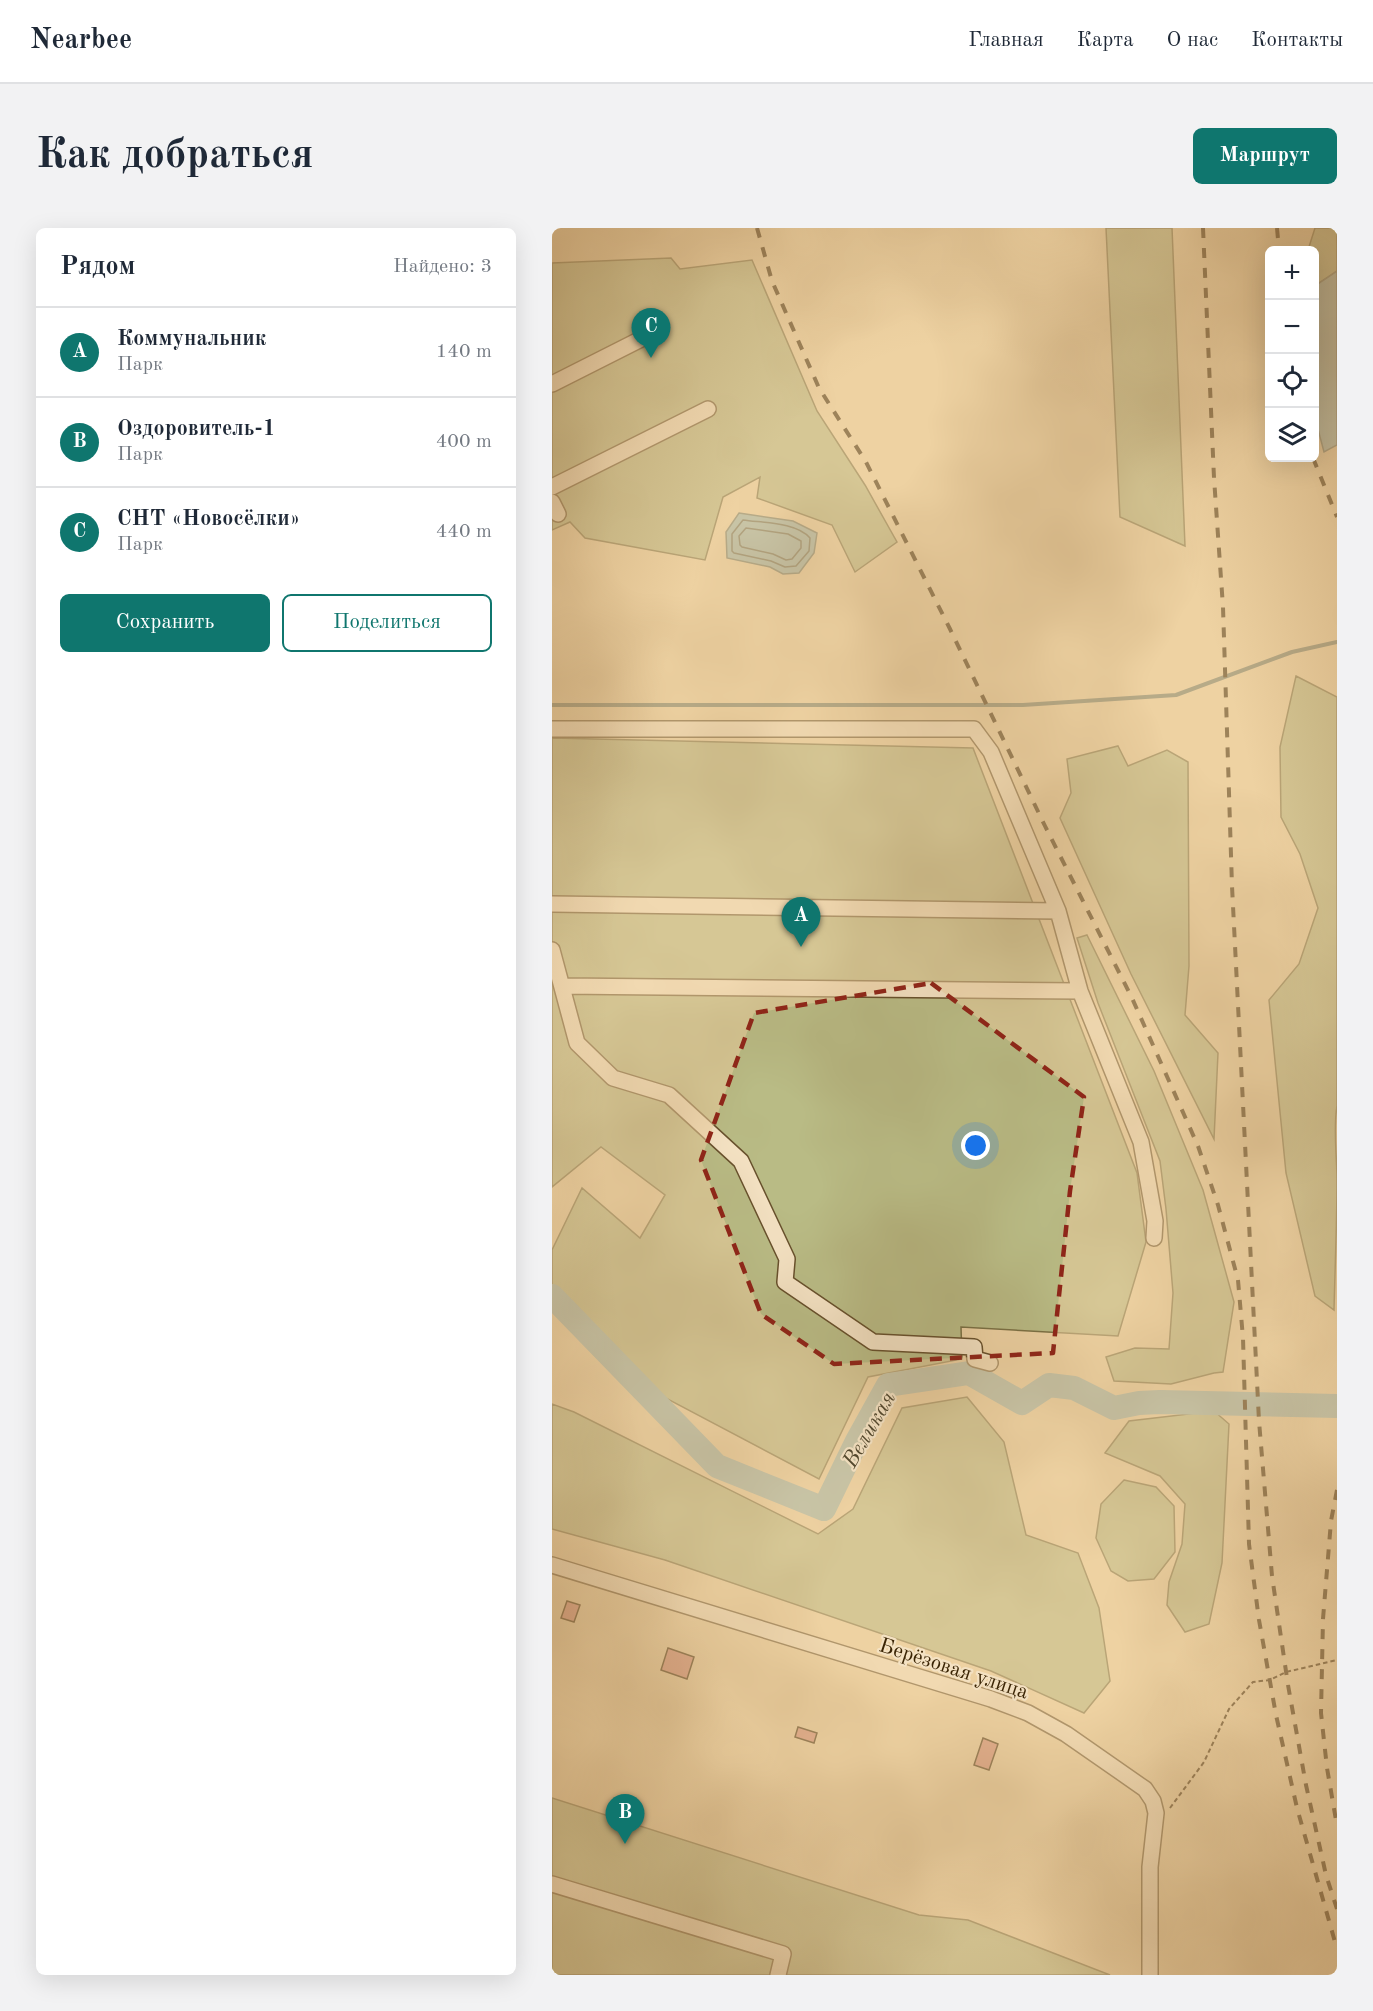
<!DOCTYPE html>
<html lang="ru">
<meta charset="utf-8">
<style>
body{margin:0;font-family:"Old Standard TT",serif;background:#f2f2f3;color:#1f2937}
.controls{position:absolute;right:18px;top:18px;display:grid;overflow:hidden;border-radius:9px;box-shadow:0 6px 24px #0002}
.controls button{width:54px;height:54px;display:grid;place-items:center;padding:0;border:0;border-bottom:2px solid #e0e1e3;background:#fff;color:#1f2937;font:30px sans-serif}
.you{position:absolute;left:424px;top:918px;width:21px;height:21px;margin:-15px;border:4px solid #fff;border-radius:50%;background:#1a73e8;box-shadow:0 0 0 9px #1a73e833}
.badge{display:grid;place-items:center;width:39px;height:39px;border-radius:50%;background:#0f766e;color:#fff;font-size:20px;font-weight:700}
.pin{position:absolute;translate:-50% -50px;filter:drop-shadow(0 2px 3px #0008)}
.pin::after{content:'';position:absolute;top:32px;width:21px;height:18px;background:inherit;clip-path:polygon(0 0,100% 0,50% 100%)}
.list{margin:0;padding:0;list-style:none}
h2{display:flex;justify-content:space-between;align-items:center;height:78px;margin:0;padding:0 24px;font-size:26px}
h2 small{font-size:20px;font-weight:400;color:#747a83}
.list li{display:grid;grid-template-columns:39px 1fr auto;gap:18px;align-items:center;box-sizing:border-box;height:90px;padding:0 24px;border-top:2px solid #e0e1e3}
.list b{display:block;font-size:22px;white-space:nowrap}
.list p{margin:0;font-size:20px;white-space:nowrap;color:#747a83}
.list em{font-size:20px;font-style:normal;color:#747a83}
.actions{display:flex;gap:12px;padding:18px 24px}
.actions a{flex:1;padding:14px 0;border:2px solid #0f766e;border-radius:9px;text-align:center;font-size:21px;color:#0f766e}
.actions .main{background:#0f766e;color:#fff}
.icon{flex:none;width:33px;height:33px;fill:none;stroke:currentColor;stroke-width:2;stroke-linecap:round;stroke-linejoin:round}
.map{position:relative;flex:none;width:785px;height:1747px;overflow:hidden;border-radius:9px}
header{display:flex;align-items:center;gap:36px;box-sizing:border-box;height:84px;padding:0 30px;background:#fff;border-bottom:2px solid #e0e1e3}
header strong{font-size:28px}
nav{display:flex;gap:33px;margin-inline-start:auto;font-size:21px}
.intro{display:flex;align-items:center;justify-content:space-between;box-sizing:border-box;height:144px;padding:0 36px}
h1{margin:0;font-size:42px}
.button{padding:15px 27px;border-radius:9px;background:#0f766e;color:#fff;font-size:21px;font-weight:700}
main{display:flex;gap:36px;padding:0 36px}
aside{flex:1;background:#fff;border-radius:9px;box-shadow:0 6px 24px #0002}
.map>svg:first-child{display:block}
.green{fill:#b9bb85;stroke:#7a7044;stroke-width:1.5}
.water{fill:#9bb6ad;stroke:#747c69;stroke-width:1.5}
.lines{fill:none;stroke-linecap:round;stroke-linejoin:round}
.shore{stroke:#6a6d58;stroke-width:1.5}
.stream{stroke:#747c69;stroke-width:4}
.river{stroke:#9bb6ad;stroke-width:24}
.building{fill:#d78a79;stroke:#3a2404;stroke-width:1.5}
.minor-casing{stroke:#67502c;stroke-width:18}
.path{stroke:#3a2404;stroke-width:2;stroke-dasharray:4.5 3;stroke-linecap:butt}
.minor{stroke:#f4e2c3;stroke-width:15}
.rail{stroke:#3a2404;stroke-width:4;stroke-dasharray:10 10;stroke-linecap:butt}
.marked{fill:none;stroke:#8f2418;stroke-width:4.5;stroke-dasharray:12 8;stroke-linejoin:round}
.labels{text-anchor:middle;stroke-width:4.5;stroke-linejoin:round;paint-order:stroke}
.street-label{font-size:21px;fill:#3a2404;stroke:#f4e2c3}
.water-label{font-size:22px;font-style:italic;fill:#52482e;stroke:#f4e2c3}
</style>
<header>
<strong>Nearbee</strong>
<nav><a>Главная</a><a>Карта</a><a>О нас</a><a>Контакты</a></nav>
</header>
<div class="intro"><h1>Как добраться</h1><a class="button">Маршрут</a></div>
<main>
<aside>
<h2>Рядом<small>Найдено: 3</small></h2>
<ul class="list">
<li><span class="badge">A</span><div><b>Коммунальник</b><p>Парк</p></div><em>140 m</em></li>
<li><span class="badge">B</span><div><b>Оздоровитель-1</b><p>Парк</p></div><em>400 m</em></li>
<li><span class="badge">C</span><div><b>СНТ «Новосёлки»</b><p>Парк</p></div><em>440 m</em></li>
</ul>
<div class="actions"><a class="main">Сохранить</a><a>Поделиться</a></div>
</aside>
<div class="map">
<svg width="785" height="1747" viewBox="0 0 785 1747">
<rect width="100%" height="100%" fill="#eed2a3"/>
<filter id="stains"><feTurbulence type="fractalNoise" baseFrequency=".00333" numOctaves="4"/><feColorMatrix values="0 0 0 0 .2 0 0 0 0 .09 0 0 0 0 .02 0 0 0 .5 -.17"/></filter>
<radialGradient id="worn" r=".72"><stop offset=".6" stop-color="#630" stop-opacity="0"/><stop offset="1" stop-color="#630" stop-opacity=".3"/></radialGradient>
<path class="green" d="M554,0h66l13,318 -65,-29z
M763,0h22v43l-18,12 -4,-7 -1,-26h-6z
M119,30l9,11 72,-9 65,151 48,74 32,57 -42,30 -23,-47 -75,-27 3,-21 -37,20 -18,63 -120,-22 -15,-16 -18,8v-267z
M744,448l41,21v409c-4,23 0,50 0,74 0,43 -2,87 -3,130l-19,-14 -29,-123 -17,-173 30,-36 19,-56 -18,-54 -19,-37 -1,-70z
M0,510l421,10 164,425 9,69 -28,94 -157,-9 1,32 -94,18 -49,102 -180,-95 -87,-96v-38l30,-62 58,50 25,-43 -64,-48 -49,40z
M566,518l10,20 39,-16 21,12 1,204 -4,49 33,38 -4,86 -83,-165 -71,-156 11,-25 -4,-34z
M535,707l67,136 49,119 31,112 -11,70 -9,1 -43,11 -57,-3 -8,-24 29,-9 34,1 4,-56 -7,-84 -6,-48 -62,-158 -21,-65z
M415,1169l37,45 22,93 52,18 21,55 11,73 -26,32 -93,-42 -326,-111 -113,-31v-125l22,8 244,122 35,-25 49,-101z
M662,1183l15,13 -7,139 -13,61 -24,8 -18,-27 2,-23 13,-38 3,-40 -25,-28 -55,-23 24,-32z
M572,1252l32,7 18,19 1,46 -21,27 -26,2 -17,-10 -15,-33 5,-34z
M0,1570l367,117 49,5 142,55h-558z"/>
<path class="water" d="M785,43v174l-13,7 -9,-34v-132z
M187,285l54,8 24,12 -3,20 -15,20 -16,1 -13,-7 -43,-9 -1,-26z"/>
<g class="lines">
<path class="shore" d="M191,292c20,3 53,2 67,18l-1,13 -13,15 -11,1 -14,-6 -37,-8 -2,-2v-17z
M194,300l42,6 13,7v7l-9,11 -6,1 -13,-6 -31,-7 -2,-2 -1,-9z"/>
<path class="stream" d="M0,477h471l153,-10 116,-43 45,-10"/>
<path class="river" d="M0,1068l165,170 107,43 33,-68 31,-56 81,-12 53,30 27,-18 25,3 40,20 25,-5 21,-1 177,4"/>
</g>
<path class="building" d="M15,1373l13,4 -6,17 -13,-4z
M116,1420l26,9 -7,22 -26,-9z
M246,1499l19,6 -3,10 -19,-6z
M431,1510l15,6 -9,26 -15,-5z"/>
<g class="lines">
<g class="minor-casing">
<path id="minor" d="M0,156l99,-50
M0,259l156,-78
M0,274l6,12
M0,501h422l17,23 67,159 22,80 61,151 14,79 -1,17
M0,676l506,7
M0,722l25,93 36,35 56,17 72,66 46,98 -2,23 88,60 101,5 1,12 15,4
M10,758l518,5
M0,1337l439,134 37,14 38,21 79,55 8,12 3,12 -6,54v108
M0,1656l231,70 -5,21"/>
</g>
<path class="path" d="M618,1580l34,-46 25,-53 24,-27 17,-2 16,-8 51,-12"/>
<use href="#minor" class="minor"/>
<path class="rail" d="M205,0l15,53 47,107 47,74 84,167 95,197 87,172 66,148 20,59 20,75 5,58 6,206 10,76 17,95 21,93 40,141
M651,0l11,250 9,129 9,279 27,535 13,155 16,109 18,100 20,90 11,34
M725,0l2,22
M761,230l24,59
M785,1262l-6,31 -8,98 -2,94 6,55 10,58"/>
</g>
<path d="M0 0H785V1747H0ZM379,755l153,114 -14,94 -17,162 -219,11 -73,-50 -60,-154 53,-147z" fill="#eed2a3" fill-opacity=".55" fill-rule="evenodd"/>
<path class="marked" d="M379,755l153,114 -14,94 -17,162 -219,11 -73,-50 -60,-154 53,-147z"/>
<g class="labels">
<g class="street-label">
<text transform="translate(402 1440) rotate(18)" y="7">Берёзовая улица</text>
</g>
<g class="water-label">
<text transform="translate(316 1201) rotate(-60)" y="8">Великая</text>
</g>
</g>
<rect width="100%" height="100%" filter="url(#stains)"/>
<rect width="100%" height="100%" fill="url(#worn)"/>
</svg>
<div class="controls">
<button>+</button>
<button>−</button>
<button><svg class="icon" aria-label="locate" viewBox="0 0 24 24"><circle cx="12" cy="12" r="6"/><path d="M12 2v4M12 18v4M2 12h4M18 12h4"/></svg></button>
<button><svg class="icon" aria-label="layers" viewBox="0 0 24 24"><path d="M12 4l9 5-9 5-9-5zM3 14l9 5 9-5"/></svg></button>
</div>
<div class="you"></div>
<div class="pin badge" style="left:249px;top:719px">A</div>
<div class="pin badge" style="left:73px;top:1616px">B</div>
<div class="pin badge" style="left:99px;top:130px">C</div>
</div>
</main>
